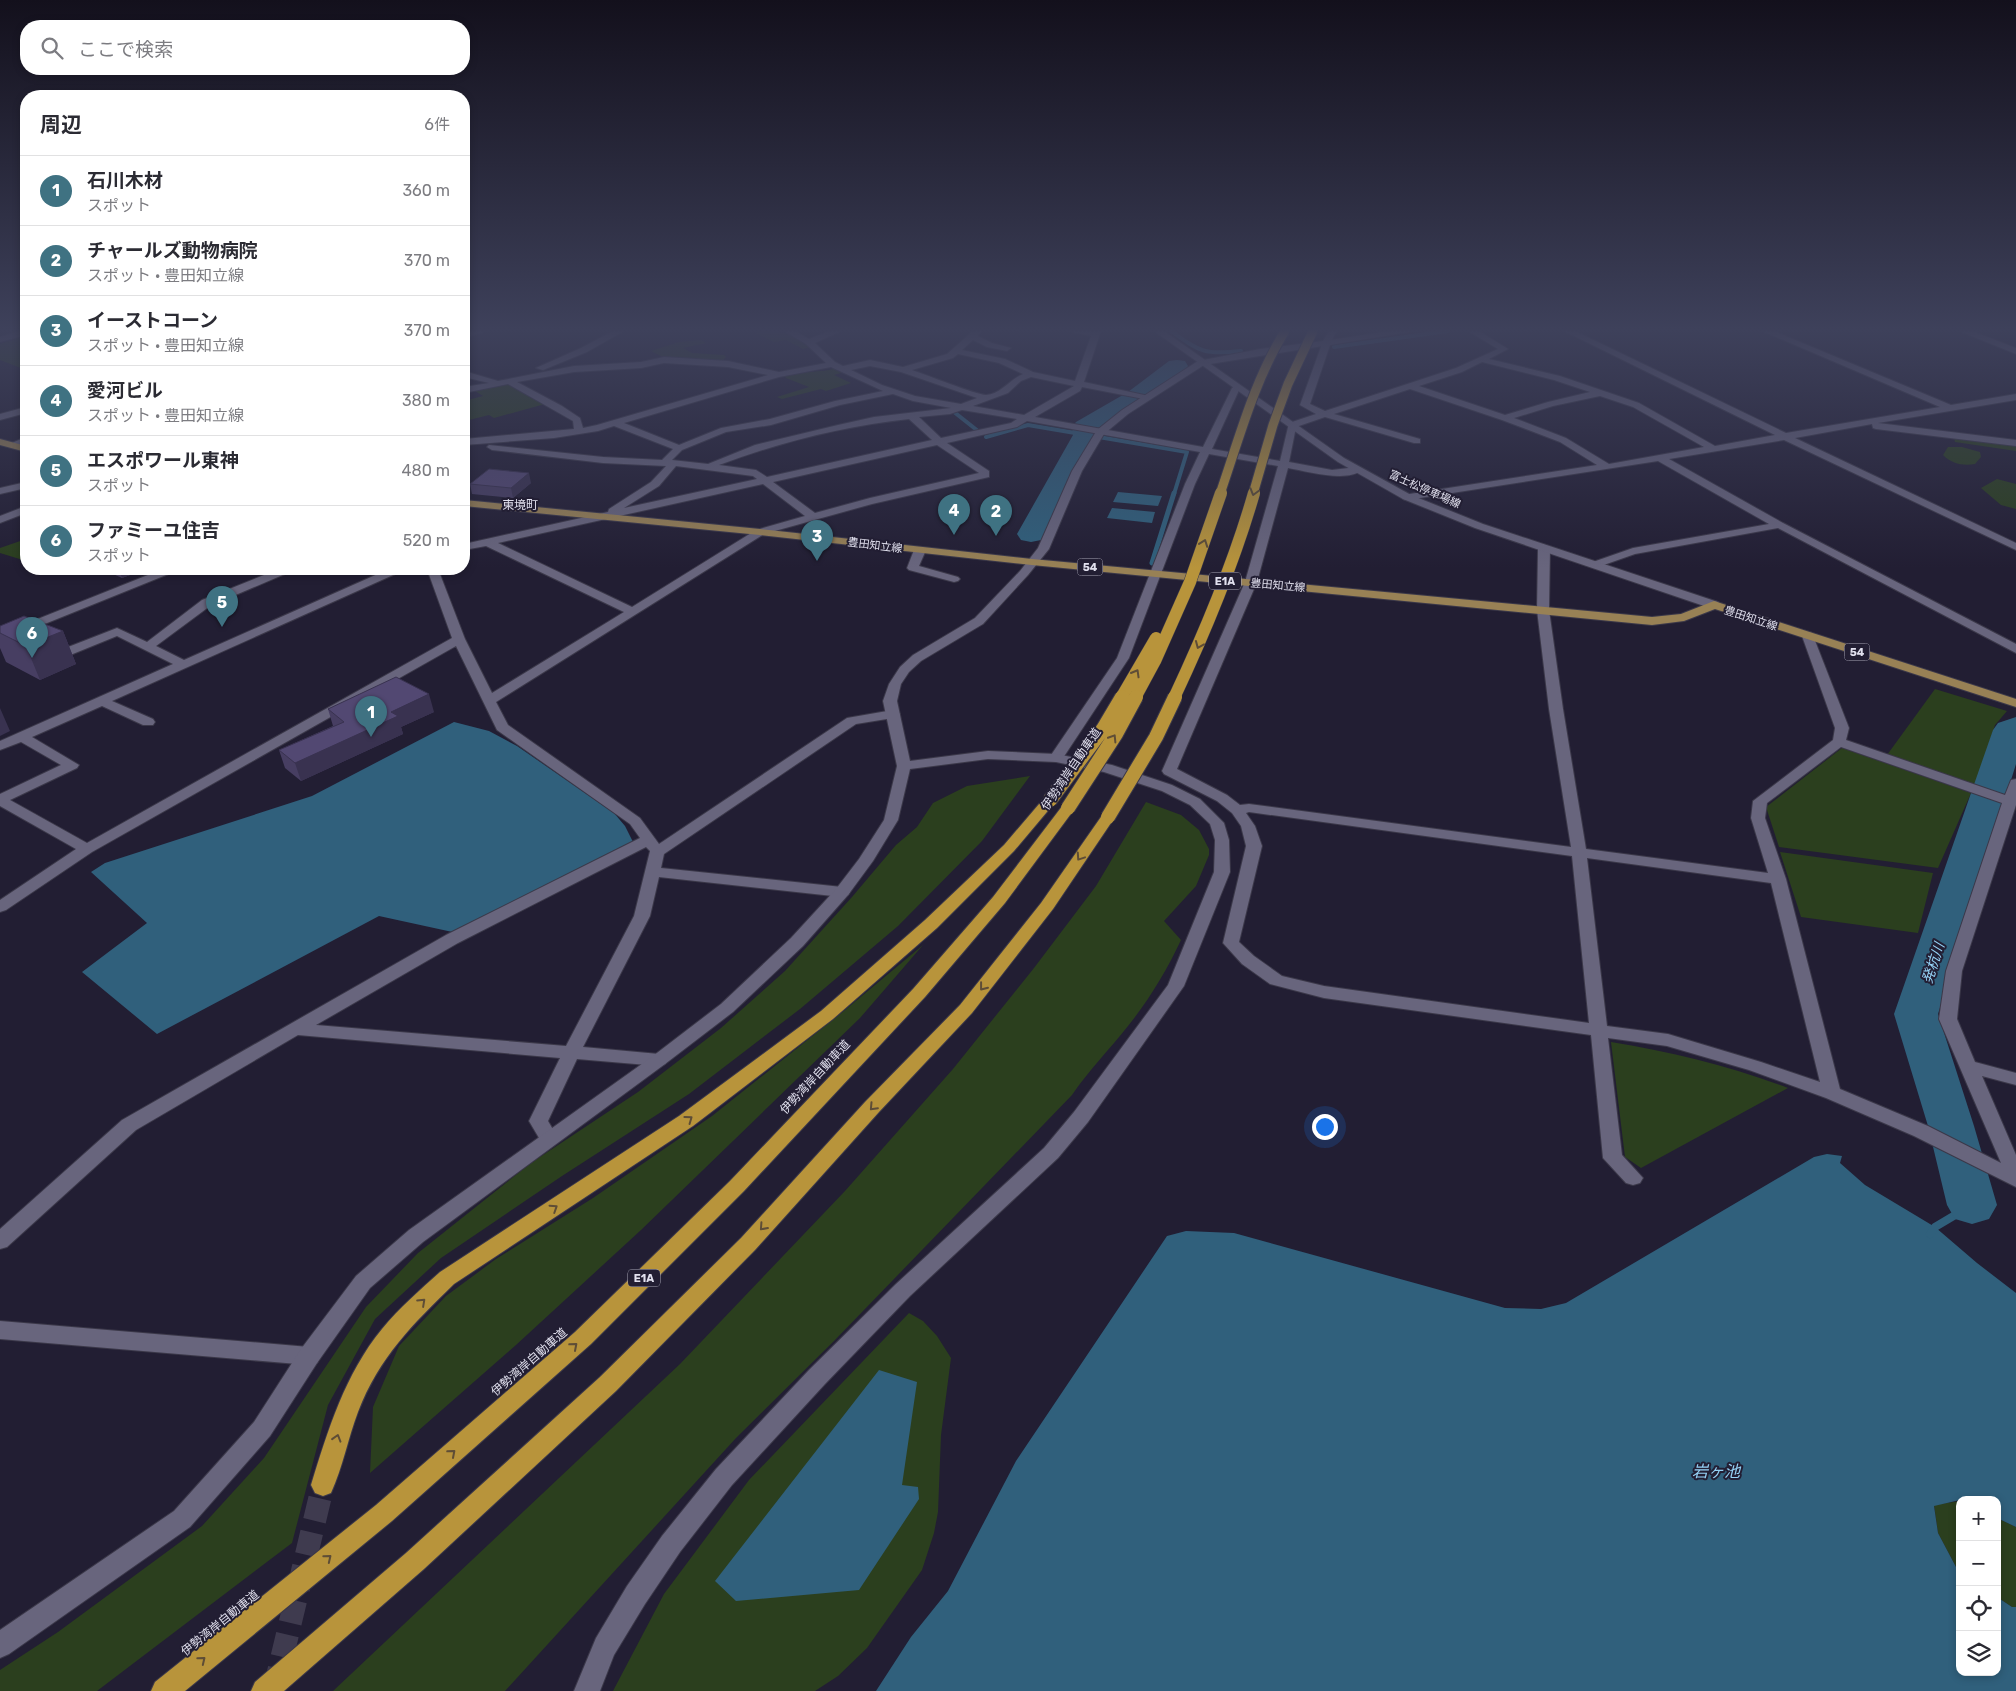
<!DOCTYPE html>
<html lang="ja">
<meta charset="utf-8">
<style>
body{margin:0;font-family:Rubik,"Noto Sans JP",sans-serif;background:#f7f7f7;color:#2b2b33}
.controls{position:absolute;right:15px;bottom:15px;display:grid;overflow:hidden;border-radius:10px;box-shadow:0 2px 8px #0003}
.controls button{width:45px;height:45px;display:grid;place-items:center;padding:0;border:0;border-bottom:1px solid #e1e1e2;background:#fff;color:#2b2b33;font:25px sans-serif}
.you{position:absolute;left:1324px;top:1126px;width:18px;height:18px;margin:-12px;border:4px solid #fff;border-radius:50%;background:#1a73e8;box-shadow:0 0 0 8px #1a73e833}
.badge{display:grid;place-items:center;width:32px;height:32px;border-radius:50%;background:#3f7282;color:#fff;font-size:16px;font-weight:700}
.pin{position:absolute;translate:-50% -41px;filter:drop-shadow(0 1px 2px #0008)}
.pin::after{content:'';position:absolute;top:26px;width:18px;height:15px;background:inherit;clip-path:polygon(0 0,100% 0,50% 100%)}
.list{margin:0;padding:0;list-style:none}
h2{display:flex;justify-content:space-between;align-items:center;height:65px;margin:0;padding:0 20px;font-size:21px}
h2 small{font-size:16px;font-weight:400;color:#7c7c81}
.list li{display:grid;grid-template-columns:32px 1fr auto;gap:15px;align-items:center;box-sizing:border-box;height:70px;padding:0 20px;border-top:1px solid #e1e1e2}
.list b{display:block;font-size:19px;white-space:nowrap}
.list p{margin:0;font-size:16px;white-space:nowrap;color:#7c7c81}
.list em{font-size:16px;font-style:normal;color:#7c7c81}
.icon{flex:none;width:28px;height:28px;fill:none;stroke:currentColor;stroke-width:2;stroke-linecap:round;stroke-linejoin:round}
.map{position:relative;flex:none;width:2016px;height:1691px;overflow:hidden}
.search{position:absolute;background:#fff;box-shadow:0 2px 8px #0003;left:20px;top:20px;width:450px;height:55px;display:flex;align-items:center;gap:12px;box-sizing:border-box;padding:0 18px;border-radius:20px;color:#7c7c81;font-size:19px}
.panel{position:absolute;background:#fff;box-shadow:0 2px 8px #0003;left:20px;top:90px;width:450px;height:485px;border-radius:20px}
.map>svg:first-child{display:block}
.green{fill:#2b3f1e}
.water{fill:#30607c}
.lines{fill:none;stroke-linecap:round;stroke-linejoin:round}
.stream-far2{stroke:#30607c;stroke-width:4}
.stream-far1{stroke:#30607c;stroke-width:5}
.stream{stroke:#30607c;stroke-width:8}
.river{fill:#30607c;fill-rule:evenodd}
.motorway-tunnel{stroke:#3f3b4f;stroke-width:23;stroke-dasharray:23 12;stroke-linecap:butt}
.minor-casing{stroke:#3b3849;stroke-width:2}
.tertiary-casing{stroke:#3b3849;stroke-width:2}
.secondary-casing{stroke:#3b3849;stroke-width:2}
.primary-casing{stroke:#3b3849;stroke-width:2}
.motorway-casing{stroke:#3b3849;stroke-width:2}
.minor{fill:#68657d;fill-rule:evenodd}
.tertiary{fill:#68657d;fill-rule:evenodd}
.secondary{fill:#68657d;fill-rule:evenodd}
.primary{fill:#988155;fill-rule:evenodd}
.motorway{fill:#b8943b;fill-rule:evenodd}
.motorway-bridge-far2-casing{stroke:#3b3849;stroke-width:11;stroke-linecap:butt}
.motorway-bridge-far1-casing{stroke:#3b3849;stroke-width:13;stroke-linecap:butt}
.motorway-bridge-casing{stroke:#3b3849;stroke-width:16;stroke-linecap:butt}
.motorway-bridge-far2{stroke:#b8943b;stroke-width:9}
.motorway-bridge-far1{stroke:#b8943b;stroke-width:12}
.motorway-bridge{stroke:#b8943b;stroke-width:14}
.wall{fill:#473e62}
.shaded-wall{fill:#393250}
.building{fill:#524872;stroke:#393250}
.oneway{stroke:#5e4d36}
.labels{text-anchor:middle;stroke-width:4;stroke-linejoin:round;paint-order:stroke}
.far-street-label{font-size:11px;fill:#e1e0ee;stroke:#221e33}
.shield{fill:#221e33;stroke:#a8a6b6;stroke-width:1}
.shield-label{font-size:11px;font-weight:bold;fill:#e1e0ee}
.far-quarter-label{font-size:12px;fill:#e1e0ee;stroke:#221e33}
.street-label{font-size:12px;fill:#e1e0ee;stroke:#221e33}
.water-label{font-size:14px;font-style:italic;fill:#95d1f5;stroke:#221e33}
.near-water-label{font-size:16px;font-style:italic;fill:#95d1f5;stroke:#221e33}
</style>
<div class="map">
<svg width="2016" height="1691" viewBox="0 0 2016 1691">
<rect width="100%" height="100%" fill="#221e33"/>
<path class="green" d="M757,331c21,0 38,1 54,16l-8,2 -17,-9 -12,2 -17,-8z
M26,336v34l-26,-10v-16z
M701,340l5,3 -23,5 9,5 32,2 2,2 -4,4 -55,-2 -16,-8 28,-9z
M838,368l6,4 -10,3 17,8 -25,8 -5,-2 -39,10 -5,-2 32,-10 -23,-9 -2,-3c19,-4 35,-2 54,-7z
M507,383l38,21 -51,14 -5,-3 -20,5 -5,-3v-7l6,-2 -6,-4v-3l19,-5 -8,-5z
M1954,438l62,8v5l-61,-9z
M1948,447h14l18,5 1,5 -6,7c-12,2 -23,0 -32,-9z
M1997,479l19,5v25l-15,-4 -20,-17z
M26,539v22l-26,-8v-5z
M1935,689l72,22 -12,14 -20,61 -88,-31z
M1842,748l129,45 -33,75 -159,-21 -13,-40z
M1030,776l-48,65 -84,85 -98,83 -111,85 -127,82 -121,82 -66,61 -47,86 -36,138 -195,148h-97v-21l58,-38 144,-106 62,-68 102,-151 52,-54 113,-90 107,-71 83,-64 64,-57 67,-74 44,-52 21,-18 16,-24 34,-17z
M1146,802l35,13 18,15 10,19v6l-13,31 -32,35 17,19c-14,30 -32,60 -53,86 -18,23 -39,44 -56,69l-238,246 -98,97 -231,253h-172l347,-327 165,-173 108,-122 81,-101 62,-82z
M1780,852l153,21 -15,60 -117,-16z
M923,945l-63,73 -219,212 -125,115 -146,128 3,-66 26,-61 47,-50 50,-37 97,-61 119,-82 133,-106z
M1611,1042c62,10 118,24 177,46l-147,80 -16,-11z
M909,1313l14,8 14,15 14,22 -10,77 -3,77 -4,21 -12,37 -55,78 -29,28 -23,15h-202l51,-97 85,-114z
M1960,1501v69l-4,-3 -18,-34 -4,-28z
M1997,1518l19,9v80h-4l-15,-10z"/>
<path class="water" d="M1118,492l44,4 -4,10 -45,-4z
M1112,508l43,4 -3,11 -45,-5z
M454,722l35,9 28,15 97,67 11,13 8,16 -176,91 -78,-17 -222,118 -75,-62 65,-49 -56,-51 14,-9 207,-67z
M1827,1154l15,2 -2,7 25,22 70,42 42,36 39,30v234l-19,-9v-18h-37l-26,6 4,27 18,34 4,3v102h37v-75l15,10h4v84h-1140l35,-54 37,-46 68,-130 151,-225 19,-5 48,2 271,75 36,1 25,-6 248,-146z
M879,1370l38,12 -15,103 16,2 1,12 -60,91 -123,11 -21,-20z"/>
<g class="lines">
<path class="stream-far2" d="M1171,331c29,21 34,24 70,20
M1334,347l114,-16
M954,412l24,19
M986,437l42,-12 159,27 -13,42"/>
<path class="stream-far1" d="M1152,563l22,-70"/>
<path class="stream" d="M1930,1234l5,-7 37,-22"/>
<path class="river" d="M1177,360l8,1 3,5 -3,5 -41,31 -48,28 1,5 -52,99 -4,6 -10,2 -10,-2 -4,-6 56,-99 -1,-8 4,-5 52,-30 41,-31z
M2016,717v47l-78,250 36,112 23,79 -8,14 -17,5 -17,-5 -8,-14 -19,-79 -34,-112 99,-284 5,-7z"/>
<path class="motorway-tunnel" d="M274,1691l49,-206"/>
<g class="minor-casing">
<path id="minor" d="M19,331h7v4l-26,7v-5z
M472,331h15l-23,7v-4z
M613,331h11l-37,21 -44,18 -7,-2 45,-20z
M784,331h11l14,8 20,-8h12l-26,12 20,19 8,4 27,-6 33,7 44,-13 26,-23h9l-4,5 14,7 19,5 -4,3 -20,-4 -14,-7 -11,10 43,9 28,13 42,9 16,-45 -23,-5h33l-17,51 65,14v4l-67,-13 -2,4 -45,26 168,30 29,-59 4,-3 4,3 -28,61 68,12 9,-38 27,-9 -16,-9 23,-64 67,-10h25l-85,14 -20,59 15,7 131,-43 42,-19 -30,-18h11l29,18 -19,10 71,17 79,27 76,43 60,-11 -211,-104h11l211,102 154,-26 -178,-76h12l177,74 65,-11v6l-138,23 138,17v6l-140,-17 -3,-1 -1,-4 -77,14 221,105v7l-232,-110 -115,19 114,64 233,121v9l-238,-125 -143,26 -37,13h-8l-2,-2 2,-2 43,-15 136,-24 -111,-63 -251,39 -4,-1 -1,-2 1,-2 194,-30 -37,-23 -58,-22 -92,-31 -76,25 86,25v4h-6l-89,-26 -29,10 -7,35 43,8 25,-3 5,3c-15,13 -56,1 -74,-2l-31,114 -80,187 50,26 13,10 9,-1 322,43 -22,-138 -12,-99 1,-62 6,-3 6,3 -1,62 14,99 23,140 182,24 -17,-55 2,-17 80,-61 2,-12 -33,-92 6,-4 4,1 37,95 -3,12 159,55 6,-15 5,-1v26l-54,166 -5,48 18,43 41,11v12l-34,-9 34,79v32l-102,-51 -88,-38 -77,-28 -82,-24 -59,-8 14,117 21,23 -3,5 -7,2 -7,-2 -23,-25 -12,-123 -267,-37 -54,-14 -28,-20 -19,-21 23,-97 -5,-20 -9,-13 -15,-12 -53,-27 -2,-3 83,-189 33,-116 -69,-12 -14,30 -66,174 -68,103 -5,1 -7,-4 68,-100 68,-174 15,-32 -173,-31 -10,6 -70,16 42,28v6l-117,27 -108,30 -268,168 12,23 132,93 19,26 188,-126 46,-8 7,4 -7,4 -37,6 -192,130 -3,14 181,19 6,2 2,3 -2,3 -6,2 -183,-20 -9,39 -67,131 76,7 6,2 3,4 -3,4 -6,2 -82,-7 -29,62 10,17 -2,5 -7,2 -7,-2 -13,-22 31,-63 -262,-23 -162,95 -129,117 -7,2v-20l122,-109 324,-185 194,-97 -10,-14 -133,-94 -41,-84 -364,206 -86,58 -6,2v-12l76,-51 -76,-43v-12l61,-29 -40,-23 -21,8v-9l173,-77 -56,-28 -54,22 -16,-9 2,-3 4,-1 10,4 54,-21 30,14 55,-42 77,-31h14l-1,2 -82,35 -54,40 28,14 205,-91h15l-2,2 -290,130 41,18 2,3 -2,3h-10l-41,-19 -70,31 47,28 -2,3 -67,32 77,43 365,-205 -25,-69h11l27,70 27,54 132,-81 -138,-66 -22,4v-6l144,-32 1,-3 42,-27 15,-16 -63,-3 -111,-13 -5,-3 2,-2 114,12 59,3 11,-11 -59,-23 -16,5 -44,7 -90,7v-6l110,-10 -1,-8 -65,-37 -44,9v-6l25,-4 -25,-6v-6l34,10 76,-15 67,-4 23,-5 64,4 51,11 47,-9 -20,-19zM958,354l41,9 24,11c-13,5 -22,20 -37,21 -9,0 -62,-21 -74,-25l41,-12zM1482,362l72,18 36,12 -42,10 -43,13 -86,-29 43,-14zM664,363l64,4 40,8 -171,50 -14,3 -3,-10 -18,-12 -45,-24 57,-10 67,-4zM870,366l31,6 76,26 -16,6 -46,-8 -33,-11 -31,-15zM831,367l52,24 -48,10 -65,18 -49,9 -42,17 -55,-22 155,-46zM1031,377l43,9 -50,29 -51,-9 35,-13 13,-12zM893,394l20,7 38,7 -77,9 -36,8 -83,20 -47,19 -36,-4 10,-10 44,-18 45,-7 69,-20zM1600,396l33,11 71,40 -95,17 -43,-26 -52,-20 39,-12zM962,410l55,9 -6,4 -70,15 -22,-21 31,-3zM909,419l23,21 -165,37 -11,-7 -37,-5c61,-23 126,-39 190,-46zM937,445l42,28 -109,25 -55,15 -42,-31zM676,466l77,10 4,3 -133,29 35,-22zM763,484l42,32 -49,14 -124,77 -134,-64zM1841,747l161,56 -56,168 -7,48 62,144 -73,-37 -88,-37 -54,-210 -21,-61 2,-15zM1249,812l323,44 17,167 -265,-37 -42,-10 -28,-20 -15,-14 23,-96 -7,-20 -9,-13zM646,847l4,4 -16,65 -68,130 -250,-21 142,-82zM1587,858l184,25 49,199 -59,-20 -93,-28 -61,-8z
M1959,331h13l44,17v6z
M26,407v6l-26,7v-6z
M26,437v6l-14,5 -5,-3z
M26,482v6l-26,6v-6z
M26,506v7l-26,10v-7z
M920,547l6,3 -7,16 39,11 2,2 -2,2 -4,1 -45,-12 -2,-2 7,-18z
M163,569h15l-2,2 -176,71v-8z
M0,1321l309,26 8,2 3,7 -3,7 -8,2 -309,-26z"/>
</g>
<g class="tertiary-casing">
<path id="tertiary" d="M1329,331h8l-8,14 -125,20 -76,49 -24,20 -22,37 -33,78 -21,26 -45,49 -62,37 -12,11 -8,12 -4,17 13,60 78,-10 68,3 56,11 60,20 28,14 24,24 5,17 1,32 -46,114 -96,136 -30,36 -148,138 -85,88 -93,101 -52,67 -35,52 -31,51 -14,36h-26l22,-53 31,-52 35,-50 54,-67 93,-99 87,-86 148,-136 30,-36 94,-127 46,-113 1,-32 -5,-16 -20,-19 -28,-14 -58,-19 -48,-10 -68,-3 -78,10 -12,51 -25,41 -25,34 -45,51 -70,66 -68,52 -242,178 -53,46 -53,75 -47,73 -80,91 -181,127 -9,4v-28l174,-119 80,-89 47,-73 55,-73 53,-46 244,-174 68,-52 70,-66 45,-49 23,-30 25,-39 13,-54 -14,-65 6,-17 11,-17 13,-12 62,-37 45,-47 18,-23 34,-77 25,-41 25,-20 76,-49 62,-12 63,-8z"/>
</g>
<g class="secondary-casing">
<path id="secondary" d="M1154,331h10l180,127 67,37 72,29 235,78 2,3 -6,4 -4,-1 -235,-80 -72,-29 -65,-37z"/>
</g>
<g class="primary-casing">
<path id="primary" d="M0,439l26,7v6l-26,-7z
M464,500l296,29 272,30 620,58 29,-3 33,-13 302,98v8l-301,-98 -31,12 -32,4 -620,-60 -272,-30 -296,-29z"/>
</g>
<g class="motorway-casing">
<path id="motorway" d="M1050,796l5,1 2,3 -43,51 -77,77 -104,91 -140,107 -239,158c-41,40 -75,73 -96,128 -10,26 -15,55 -27,81l-8,3 -8,-3 -4,-8c17,-55 34,-111 71,-156 17,-21 38,-39 58,-57l239,-156 142,-105 104,-91 79,-75 41,-48z
M1068,804l5,1 2,3 -2,3 -68,92 -80,94 -181,194 -153,153 -199,177 -207,170h-34l4,-9 221,-177 199,-173 155,-151 183,-192 80,-92 70,-92z
M1108,813l5,1 2,3 -62,92 -81,104 -93,99 -124,138 -139,141 -192,178 -140,122h-33l4,-9 151,-129 194,-176 141,-139 124,-136 95,-97 81,-102 62,-89z"/>
</g>
<use href="#minor" class="minor"/>
<use href="#tertiary" class="tertiary"/>
<use href="#secondary" class="secondary"/>
<use href="#primary" class="primary"/>
<use href="#motorway" class="motorway"/>
<g class="motorway-bridge-far2-casing">
<path id="motorway-bridge-far2" d="M1220,494c19,-55 34,-113 65,-163
M1253,494l20,-69 15,-41 25,-53"/>
</g>
<g class="motorway-bridge-far1-casing">
<path id="motorway-bridge-far1" d="M1121,698l35,-60
M1135,698l20,-37 35,-79 31,-89
M1174,698c31,-66 60,-135 80,-205"/>
</g>
<g class="motorway-bridge-casing">
<path id="motorway-bridge" d="M1050,800l53,-71 19,-32
M1068,808l48,-74 20,-37
M1108,817l48,-80 19,-40"/>
</g>
<use href="#motorway-bridge-far2" class="motorway-bridge-far2"/>
<use href="#motorway-bridge-far1" class="motorway-bridge-far1"/>
<use href="#motorway-bridge" class="motorway-bridge"/>
</g>
<path class="wall" d="M531,483l-18,15 -41,-4 -2,-10z
M102,569h44l-24,9z
M0,626l63,5 13,33 -36,16 -34,-18 -6,-14z
M328,709l106,3 -33,15 2,7 -102,47 -16,-13 -6,-18 54,-24z"/>
<path class="shaded-wall" d="M529,473l2,10 -18,15 -2,-10z
M119,569h27l-24,9z
M63,631l13,33 -36,16 -14,-34z
M429,694l5,18 -33,15 2,7 -102,47 -6,-18 96,-51z
M0,708l10,23 -10,5z"/>
<path class="building" d="M489,469l40,4 -18,15 -41,-4z
M24,616l39,15 -37,15 -26,-13v-7z
M396,677l33,17 -38,18 7,4 -103,47 -16,-13 65,-28 -16,-13z"/>
<defs><path id="oneway-chevron" d="M-2-3.5L2.5 0L-2 3.5" fill="none" stroke-width="1.6" stroke-linecap="round" stroke-linejoin="round" transform="scale(1.25)"/></defs>
<g class="oneway">
<use href="#oneway-chevron" transform="translate(1254 492) rotate(106)"/>
<use href="#oneway-chevron" transform="translate(1204 543) rotate(-70)"/>
<use href="#oneway-chevron" transform="translate(1199 645) rotate(113)"/>
<use href="#oneway-chevron" transform="translate(1136 673) rotate(-60)"/>
<use href="#oneway-chevron" transform="translate(1113 738) rotate(-58)"/>
<use href="#oneway-chevron" transform="translate(1080 857) rotate(124)"/>
<use href="#oneway-chevron" transform="translate(983 987) rotate(128)"/>
<use href="#oneway-chevron" transform="translate(873 1107) rotate(133)"/>
<use href="#oneway-chevron" transform="translate(689 1119) rotate(-36)"/>
<use href="#oneway-chevron" transform="translate(554 1208) rotate(-33)"/>
<use href="#oneway-chevron" transform="translate(763 1227) rotate(132)"/>
<use href="#oneway-chevron" transform="translate(422 1302) rotate(-43)"/>
<use href="#oneway-chevron" transform="translate(574 1346) rotate(-41)"/>
<use href="#oneway-chevron" transform="translate(337 1438) rotate(-73)"/>
<use href="#oneway-chevron" transform="translate(452 1453) rotate(-41)"/>
<use href="#oneway-chevron" transform="translate(328 1558) rotate(-39)"/>
<use href="#oneway-chevron" transform="translate(202 1660) rotate(-39)"/>
</g>
<linearGradient id="sky" x2="0" y2="1"><stop stop-color="#13101c"/><stop offset="0.58" stop-color="#3e415b"/><stop offset="1" stop-color="#3e415b" stop-opacity="0"/></linearGradient>
<rect width="2016" height="568" fill="url(#sky)"/>
<g class="labels">
<g class="far-street-label">
<text transform="translate(1425 489) rotate(24)" y="4">富士松停車場線</text>
<text transform="translate(875 545) rotate(7)" y="4">豊田知立線</text>
<text transform="translate(1278 585) rotate(5)" y="4">豊田知立線</text>
<text transform="translate(1751 618) rotate(18)" y="4">豊田知立線</text>
</g>
<g class="shield">
<rect x="1077.5" y="558.5" width="25" height="17" rx="4"/>
<rect x="1209" y="572.5" width="32" height="17" rx="4"/>
<rect x="1844.5" y="643.5" width="25" height="17" rx="4"/>
<rect x="628" y="1269.5" width="32" height="17" rx="4"/>
</g>
<g class="shield-label">
<text x="1090" y="571">54</text>
<text x="1225" y="585">E1A</text>
<text x="1857" y="656">54</text>
<text x="644" y="1282">E1A</text>
</g>
<g class="far-quarter-label">
<text x="520" y="509">東境町</text>
</g>
<g class="street-label">
<text transform="translate(1071 769) rotate(-56)" y="4">伊勢湾岸自動車道</text>
<text transform="translate(815 1077) rotate(-47)" y="4">伊勢湾岸自動車道</text>
<text transform="translate(529 1362) rotate(-41)" y="4">伊勢湾岸自動車道</text>
<text transform="translate(220 1623) rotate(-39)" y="4">伊勢湾岸自動車道</text>
</g>
<g class="water-label">
<text transform="translate(1933 963) rotate(-72)" y="5">発杭川</text>
</g>
<g class="near-water-label">
<text x="1716" y="1477">岩ヶ池</text>
</g>
</g>
</svg>
<div class="controls">
<button>+</button>
<button>−</button>
<button><svg class="icon" aria-label="locate" viewBox="0 0 24 24"><circle cx="12" cy="12" r="6"/><path d="M12 2v4M12 18v4M2 12h4M18 12h4"/></svg></button>
<button><svg class="icon" aria-label="layers" viewBox="0 0 24 24"><path d="M12 4l9 5-9 5-9-5zM3 14l9 5 9-5"/></svg></button>
</div>
<div class="you"></div>
<div class="pin badge" style="left:371px;top:737px">1</div>
<div class="pin badge" style="left:996px;top:536px">2</div>
<div class="pin badge" style="left:817px;top:561px">3</div>
<div class="pin badge" style="left:954px;top:535px">4</div>
<div class="pin badge" style="left:222px;top:627px">5</div>
<div class="pin badge" style="left:32px;top:658px">6</div>
<div class="search"><svg class="icon" aria-label="search" viewBox="0 0 24 24"><circle cx="10" cy="10" r="6"/><path d="M15 15l6 6"/></svg>ここで検索</div>
<section class="panel">
<h2>周辺<small>6件</small></h2>
<ul class="list">
<li><span class="badge">1</span><div><b>石川木材</b><p>スポット</p></div><em>360 m</em></li>
<li><span class="badge">2</span><div><b>チャールズ動物病院</b><p>スポット · 豊田知立線</p></div><em>370 m</em></li>
<li><span class="badge">3</span><div><b>イーストコーン</b><p>スポット · 豊田知立線</p></div><em>370 m</em></li>
<li><span class="badge">4</span><div><b>愛河ビル</b><p>スポット · 豊田知立線</p></div><em>380 m</em></li>
<li><span class="badge">5</span><div><b>エスポワール東神</b><p>スポット</p></div><em>480 m</em></li>
<li><span class="badge">6</span><div><b>ファミーユ住吉</b><p>スポット</p></div><em>520 m</em></li>
</ul>
</section>
</div>
